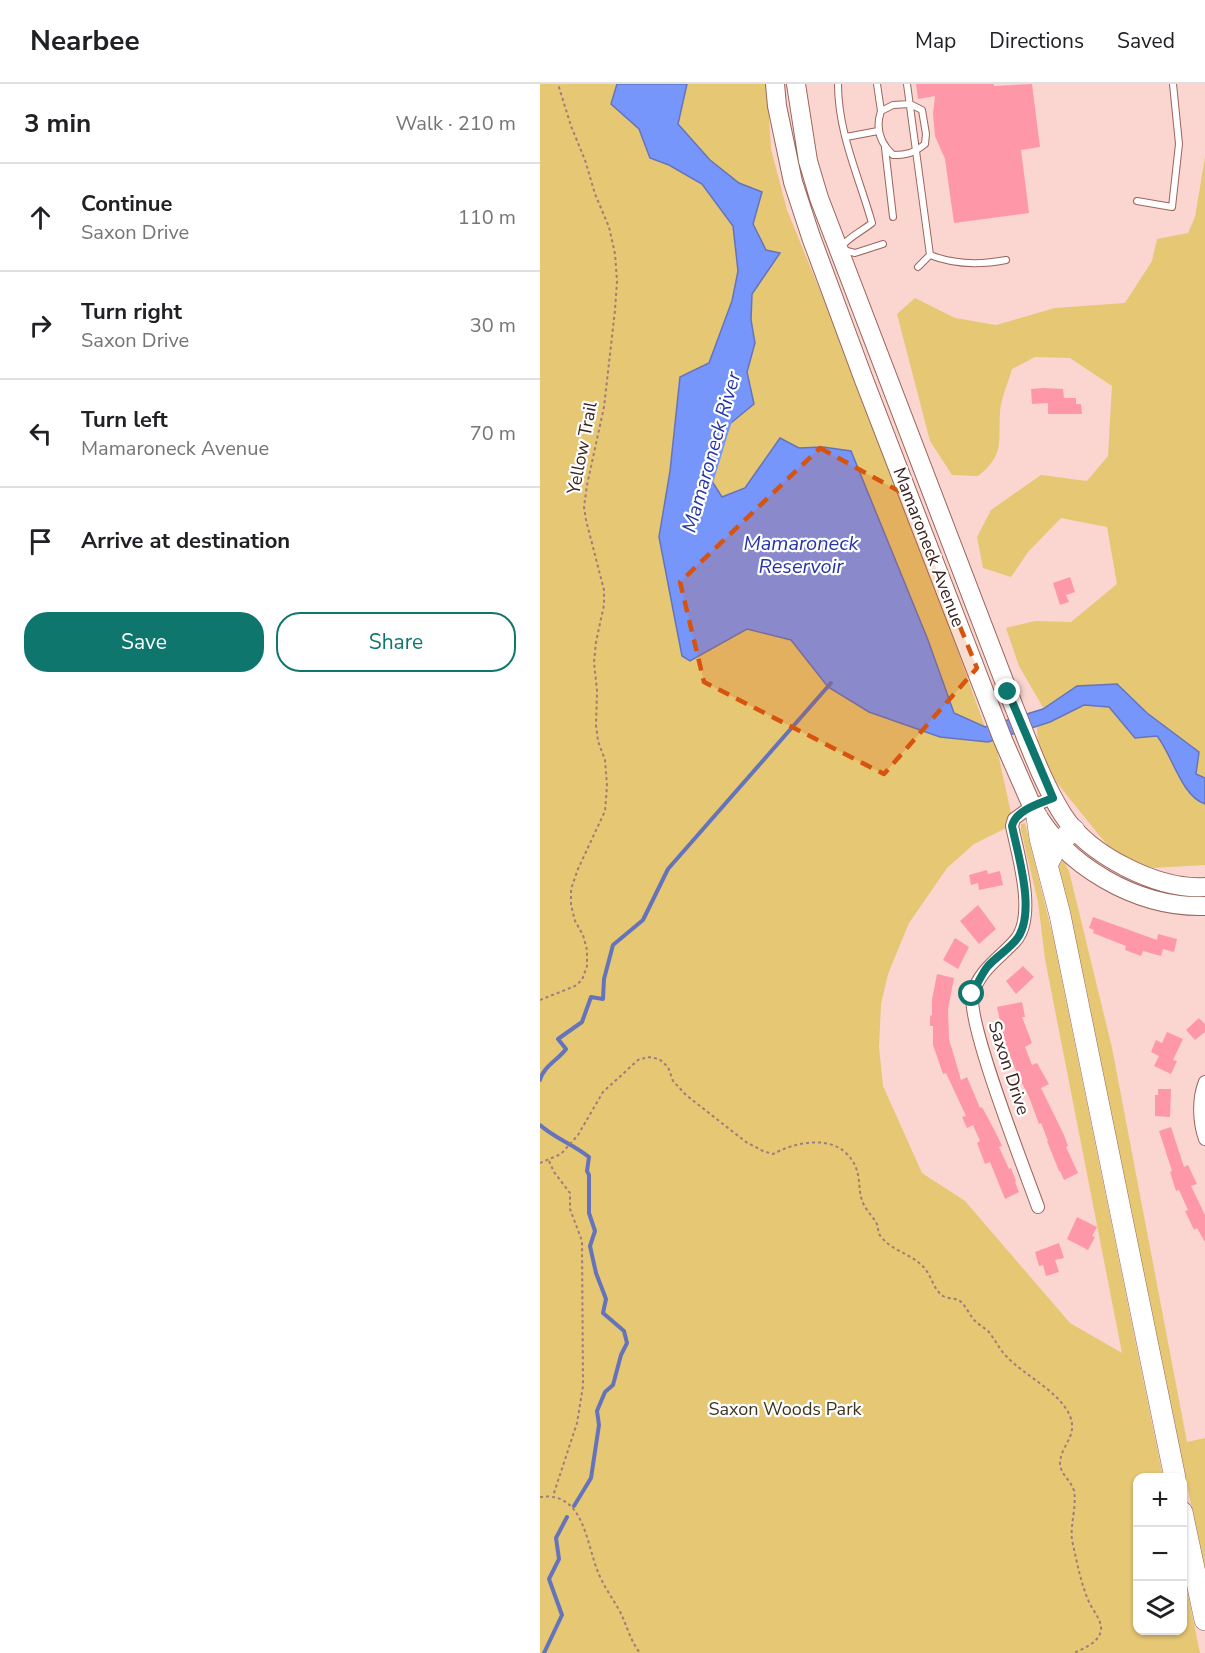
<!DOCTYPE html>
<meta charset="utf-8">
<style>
body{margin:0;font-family:"Nunito Sans",sans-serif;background:#f2f2f2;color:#202124}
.controls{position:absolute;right:18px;bottom:18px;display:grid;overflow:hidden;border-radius:12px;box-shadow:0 2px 4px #0004}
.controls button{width:54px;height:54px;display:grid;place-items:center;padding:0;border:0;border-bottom:2px solid #e0e0e0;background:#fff;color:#202124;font:30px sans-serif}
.stop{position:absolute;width:18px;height:18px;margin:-14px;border:4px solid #0f766e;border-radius:50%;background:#fff}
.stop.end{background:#0f766e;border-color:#fff;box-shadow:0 2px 6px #0008}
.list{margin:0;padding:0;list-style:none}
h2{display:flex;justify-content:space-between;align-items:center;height:78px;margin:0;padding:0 24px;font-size:26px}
h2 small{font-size:20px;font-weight:400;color:#757577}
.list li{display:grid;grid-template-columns:39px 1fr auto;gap:18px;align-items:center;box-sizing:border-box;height:108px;padding:0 24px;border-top:2px solid #e0e0e0}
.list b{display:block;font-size:22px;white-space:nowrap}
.list p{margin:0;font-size:20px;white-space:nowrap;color:#757577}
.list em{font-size:20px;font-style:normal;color:#757577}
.actions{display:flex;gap:12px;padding:18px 24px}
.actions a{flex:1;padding:14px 0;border:2px solid #0f766e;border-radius:24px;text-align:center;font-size:21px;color:#0f766e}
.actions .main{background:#0f766e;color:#fff}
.icon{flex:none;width:33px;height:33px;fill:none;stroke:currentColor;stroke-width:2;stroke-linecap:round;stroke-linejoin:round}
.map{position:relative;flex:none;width:665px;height:1569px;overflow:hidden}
header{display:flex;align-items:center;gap:36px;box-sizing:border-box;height:84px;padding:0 30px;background:#fff;border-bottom:2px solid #e0e0e0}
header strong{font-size:28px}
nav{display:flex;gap:33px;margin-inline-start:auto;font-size:21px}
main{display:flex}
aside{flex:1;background:#fff}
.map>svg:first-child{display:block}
.green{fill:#e5c774}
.water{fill:#7796fc;stroke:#6574ba;stroke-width:1.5}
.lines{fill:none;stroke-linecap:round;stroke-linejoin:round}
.stream{stroke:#6574ba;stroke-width:4}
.river{stroke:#7796fc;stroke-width:21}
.building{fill:#fe98a9}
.service-casing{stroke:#9c655c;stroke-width:8}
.minor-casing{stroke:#9c655c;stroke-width:14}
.primary-casing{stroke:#9c655c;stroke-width:20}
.motorway-casing{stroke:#9c655c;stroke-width:22}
.path{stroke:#9d7e79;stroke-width:2;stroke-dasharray:3 3;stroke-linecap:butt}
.service{stroke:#fff;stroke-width:6}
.minor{stroke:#fff;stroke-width:12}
.primary{stroke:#fff;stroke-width:18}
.motorway{stroke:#fff;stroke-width:21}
.route{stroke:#0f766e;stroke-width:8}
.marked{fill:#d7540e;fill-opacity:0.2;stroke:#d7540e;stroke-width:4.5;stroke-dasharray:12 8;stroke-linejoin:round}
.labels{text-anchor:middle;stroke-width:4.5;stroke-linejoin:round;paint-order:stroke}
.street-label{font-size:18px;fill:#3a231f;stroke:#fff}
.park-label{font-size:18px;fill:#3e3620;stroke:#fff}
.water-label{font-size:20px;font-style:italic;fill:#2535a9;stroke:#fff}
</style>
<header>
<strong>Nearbee</strong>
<nav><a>Map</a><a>Directions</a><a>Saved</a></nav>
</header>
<main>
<aside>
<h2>3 min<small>Walk · 210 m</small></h2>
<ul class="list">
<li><svg class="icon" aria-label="ahead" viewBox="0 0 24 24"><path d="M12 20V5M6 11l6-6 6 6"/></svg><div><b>Continue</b><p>Saxon Drive</p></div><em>110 m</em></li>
<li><svg class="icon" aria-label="right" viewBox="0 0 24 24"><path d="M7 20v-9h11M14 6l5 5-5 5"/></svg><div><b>Turn right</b><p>Saxon Drive</p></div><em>30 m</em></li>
<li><svg class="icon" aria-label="left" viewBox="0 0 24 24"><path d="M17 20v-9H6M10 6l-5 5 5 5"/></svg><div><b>Turn left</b><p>Mamaroneck Avenue</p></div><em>70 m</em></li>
<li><svg class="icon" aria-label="arrive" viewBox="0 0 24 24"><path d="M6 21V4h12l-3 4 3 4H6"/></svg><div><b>Arrive at destination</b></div></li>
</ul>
<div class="actions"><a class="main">Save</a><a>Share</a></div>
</aside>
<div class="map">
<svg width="665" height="1569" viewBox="0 0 665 1569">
<rect width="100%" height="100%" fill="#fbd5cf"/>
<path class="green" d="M0,0h227l4,65 16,61 43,105 107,279 48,133 -3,-1 13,14 16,73 -5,15 -32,16 -27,24 -38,55 -21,51 -7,30 -2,43 4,39 39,87 43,28 105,122 52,30 -77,-394 -7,-57 -17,-72v-6l4,-1 28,114 110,540 -25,1v152h44l1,-59 17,82h-660z
M665,73v621l-9,-4 -49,-61 -30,-28 -40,1 -33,23 -25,-43 -13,-38 29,-7 36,1 46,-38 -10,-57 -46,-9 -33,34 -17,25 -28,-9 -6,-31 14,-27 50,-35 46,6 21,-25 4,-70 -42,-28 -35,-1 -23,12c-4,14 -11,29 -12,43 -2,30 5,43 -22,64l-26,-1 -22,-34 -33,-127 18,-16 40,20 41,7 59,-17 70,-5 27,-42 5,-22 31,-6 7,-16z
M544,621l25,2 26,31 22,-2c15,18 23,60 48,68v61l-53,3 -36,-12 -67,-83 -11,-26 -1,-20z
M519,777l5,1 5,9 43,177 75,394 18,-4v133l-147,-703z"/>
<path class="water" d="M77,0h70l-9,40 32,36 29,23 23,9 -9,32 13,26 14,3 -28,41 -1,26 4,23 -8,29 7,32 -45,37 -3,31 16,25 23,-9 35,-50 19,10 24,-1 28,4 77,189 26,73 31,14 58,-18 34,-23 40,-2 30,29 52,39 -3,22 9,4v26c-24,-8 -33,-50 -48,-68l-22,2 -26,-31 -25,-2 -34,17 -62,20 -48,-5 -71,-25 -41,-25 -37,-47 -44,-11 -57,32 -8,-5 -23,-119 11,-66 10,-94 29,-14 23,-62 6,-30 -5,-45 -31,-42 -33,-19 -19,-7 -11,-29 -28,-25z"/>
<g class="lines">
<path class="stream" d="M0,996c3,-13 18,-20 26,-31l-8,-10 24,-17 9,-25 12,2 1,-20 9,-34 30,-25 25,-51 163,-186
M0,1041c16,14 33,19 49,32l-2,14 2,4v38l6,18 -5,15 6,27 10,26 -3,14 21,18 3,12 -6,12 -8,30 -8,7 -8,19 2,14 -8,53 -17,28
M4,1569l18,-38 -13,-36 10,-20 -3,-21 11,-21"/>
<path class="river" d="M158,412l27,-88"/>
</g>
<path class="building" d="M376,0h78v2l38,-2 8,63 -19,3 8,63 -75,10 -9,-64 -10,-23 -2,-22 2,-18 -17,3z
M504,304l19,1 1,9h12v6h5l1,10h-34v-11l-16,1 -1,-15z
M530,493l5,15 -9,3 3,7 -9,3 -7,-22z
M447,786l1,4 12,-3 3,14 -24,5 -1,-7 -7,2 -2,-10z
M438,821l18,24 -17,15 -19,-23z
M553,833l64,23 1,-6 19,5 -3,13 -11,-3 -2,7 -18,-5 -2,5 -16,-6 1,-4 -33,-13 1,-3 -5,-2z
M415,854l14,9 -11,22 -15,-9z
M483,882l11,11 -18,17 -10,-13z
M397,890l17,4 -6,31 1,30 12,41 6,-3 13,31 2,-1 14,26 6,13 -3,1 10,22 2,-1 5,13 -1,1 4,10 -14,7 -15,-37 -5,2 -8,-21 3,-2 -7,-16 -6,3 -5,-11 4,-1 -20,-43 -3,1 -10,-29v-19h-3v-10l2,-1v-15z
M482,918l3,15h-3l10,26 -7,4 7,18 5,-2 12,21 -8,4 23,47 4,11 -2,1 12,26 -14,7 -4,-9h-1l-12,-30h1l-7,-18 -2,1 -10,-27 -13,-26 -10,-26 -6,-24 -3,-14z
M659,934l6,6v8l-10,8 -9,-10z
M627,948l16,7 -10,21 4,1 -6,13 -17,-8 5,-10 -8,-4 5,-12 6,3z
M618,1005h13l-1,28 -15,-1v-21h3z
M631,1043l13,40 4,-2 9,19 -6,2 14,29v27l-8,-14 -3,2 -9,-19 3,-1 -9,-20 -3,1 -6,-19 2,-1 -13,-40z
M537,1133l20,10 -5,9 3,1 -7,13 -21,-11z
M519,1159l5,15 -9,2 4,12 -13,4 -3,-11 -4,1 -4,-14z"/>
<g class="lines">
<g class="service-casing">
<path id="service" d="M298,0c0,49 21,93 34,139 -14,11 -21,12 -33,26l16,4 28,-9
M337,0l4,27
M367,0l23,171
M370,20l12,6 4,24 -1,10c-11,9 -18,11 -32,11 -13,-12 -18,-26 -12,-44l12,-6z
M306,53l32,-6
M345,64l8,69
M597,117l35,6 7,-63 -6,-60
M390,171c25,10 50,10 76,5
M378,183l12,-12"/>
</g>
<g class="minor-casing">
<path id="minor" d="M665,998c-7,17 -6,40 0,57
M498,1123c-12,-34 -73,-188 -65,-213 6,-24 27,-36 42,-53 22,-24 3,-86 -3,-115l2,-7 18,-13 21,-8"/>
</g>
<g class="primary-casing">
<path id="primary" d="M235,0l2,22 16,76 18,55 53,143 139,360 29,66c32,60 105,102 173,100
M256,0l12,77 11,37 195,509c15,37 28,75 49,108 26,40 94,75 142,72"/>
</g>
<g class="motorway-casing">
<path id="motorway" d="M497,733l3,21 20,77 115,563
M508,779l11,-21 15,-12
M642,1428l23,108"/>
</g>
<path class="path" d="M0,916l35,-14 7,-6 5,-14v-16l-4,-15 -8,-14 -4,-16v-16l7,-20 27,-58 2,-25 -2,-26 -7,-19 -2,-16 1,-34 -3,-29 2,-20 8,-37v-15l-18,-70 -2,-13 3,-22 17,-78 11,-97 2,-29 -2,-27 -6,-27 -14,-33 -10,-34 -14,-34 -13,-42
M9,1077l5,11 16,21v16l12,32 1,145 -6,37 -24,73
M0,1079l21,-9 17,-19 25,-43 35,-32 10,-3 11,2 9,8 5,14 13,14 60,47 17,9 10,3c20,-11 54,-19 73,-1 18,18 10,33 17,50 3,7 9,13 13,19 3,6 1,11 6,16 12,14 33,17 44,32 6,8 8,20 17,26 5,3 13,2 17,5 6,5 9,13 14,19 4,4 9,7 14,11 7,8 11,18 19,26 17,18 53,35 63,59 8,21 -9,28 -10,47 0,11 11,17 14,28 3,14 -4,34 -2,49 5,22 8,41 17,62 4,9 13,18 12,28 -2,13 -17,18 -27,23
M0,1413c44,-6 46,46 58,75 5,13 13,24 20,36 9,16 11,31 22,45"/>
<use href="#service" class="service"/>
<use href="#minor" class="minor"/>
<use href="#primary" class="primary"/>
<use href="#motorway" class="motorway"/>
</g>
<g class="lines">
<path class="route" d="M432,910c5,-9 10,-21 16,-28 9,-10 20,-16 28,-26 21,-25 2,-85 -4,-114 4,-16 26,-22 41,-28l-45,-106"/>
</g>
<path class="marked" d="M280,364l86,47 71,173 -93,106 -180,-92 -24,-100z"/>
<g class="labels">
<g class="street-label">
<text transform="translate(42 364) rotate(-79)" y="6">Yellow Trail</text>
<text transform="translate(389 463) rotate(69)" y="6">Mamaroneck Avenue</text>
<text transform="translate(469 984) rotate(72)" y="6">Saxon Drive</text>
</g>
<g class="park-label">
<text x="245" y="1331">Saxon Woods Park</text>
</g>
<g class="water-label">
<text transform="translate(171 368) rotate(-74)" y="7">Mamaroneck River</text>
<text x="261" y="466">Mamaroneck<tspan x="261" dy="23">Reservoir</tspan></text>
</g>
</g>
</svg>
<div class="controls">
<button>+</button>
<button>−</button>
<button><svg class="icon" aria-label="layers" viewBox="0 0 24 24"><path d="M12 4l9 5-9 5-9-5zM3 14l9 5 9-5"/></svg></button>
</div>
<div class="stop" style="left:432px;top:910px"></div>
<div class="stop end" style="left:468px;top:608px"></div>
</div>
</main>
